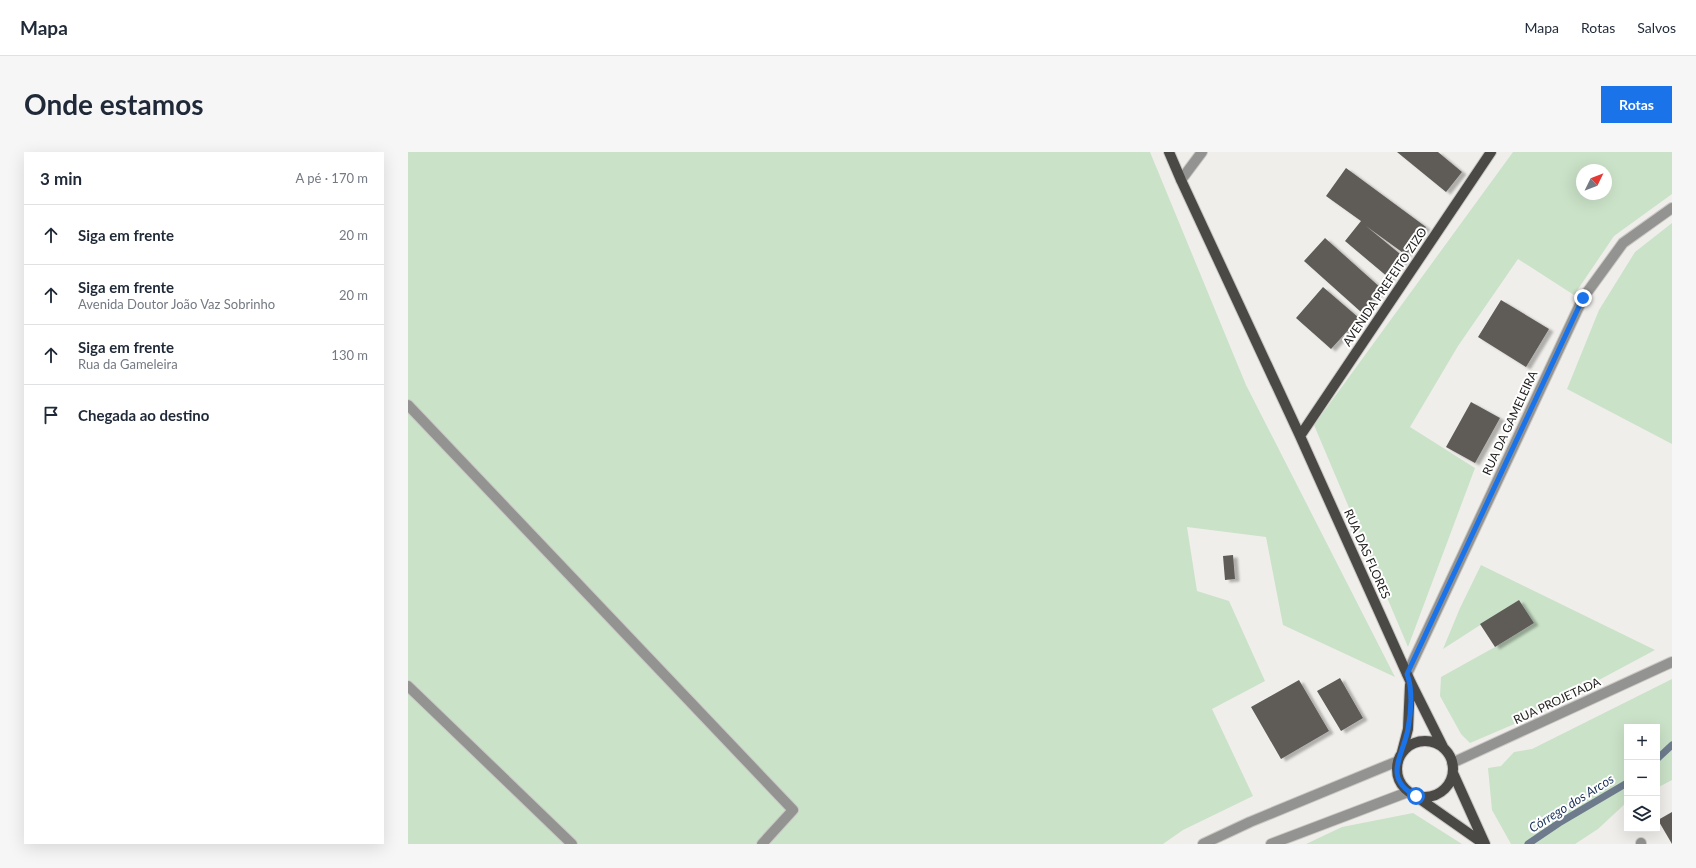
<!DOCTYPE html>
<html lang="pt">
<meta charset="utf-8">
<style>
body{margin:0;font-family:Lato,sans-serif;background:#f6f6f7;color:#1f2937}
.controls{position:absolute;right:12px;bottom:12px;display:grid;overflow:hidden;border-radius:0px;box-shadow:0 4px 16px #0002}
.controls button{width:36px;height:36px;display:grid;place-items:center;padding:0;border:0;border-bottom:1px solid #e0e1e3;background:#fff;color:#1f2937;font:20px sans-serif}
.compass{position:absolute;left:1168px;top:12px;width:36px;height:36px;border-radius:50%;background:#fff;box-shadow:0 4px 16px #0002;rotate:47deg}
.stop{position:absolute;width:12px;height:12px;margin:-9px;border:3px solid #1a73e8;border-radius:50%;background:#fff}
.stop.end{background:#1a73e8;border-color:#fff;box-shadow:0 1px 4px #0008}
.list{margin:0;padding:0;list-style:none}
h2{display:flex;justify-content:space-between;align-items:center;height:52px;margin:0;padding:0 16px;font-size:17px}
h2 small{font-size:13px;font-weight:400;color:#747a83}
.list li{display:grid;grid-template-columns:26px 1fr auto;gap:12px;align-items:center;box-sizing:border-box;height:60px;padding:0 16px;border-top:1px solid #e0e1e3}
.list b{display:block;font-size:15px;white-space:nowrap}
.list p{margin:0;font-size:13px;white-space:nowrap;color:#747a83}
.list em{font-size:13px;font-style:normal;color:#747a83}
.icon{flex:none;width:22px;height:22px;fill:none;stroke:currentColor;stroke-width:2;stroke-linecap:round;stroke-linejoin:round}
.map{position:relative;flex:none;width:1264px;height:692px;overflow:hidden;border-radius:0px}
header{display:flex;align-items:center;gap:24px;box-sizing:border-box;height:56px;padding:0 20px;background:#fff;border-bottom:1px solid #e0e1e3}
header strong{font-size:19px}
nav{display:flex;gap:22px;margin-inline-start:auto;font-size:14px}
.intro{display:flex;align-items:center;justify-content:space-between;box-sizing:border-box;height:96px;padding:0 24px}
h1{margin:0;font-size:28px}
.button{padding:10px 18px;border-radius:0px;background:#1a73e8;color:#fff;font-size:14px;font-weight:700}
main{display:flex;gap:24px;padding:0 24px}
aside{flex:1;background:#fff;border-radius:0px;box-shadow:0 4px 16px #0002}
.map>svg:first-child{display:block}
.green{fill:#cae2c8;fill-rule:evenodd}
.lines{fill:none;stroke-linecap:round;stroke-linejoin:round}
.stream{stroke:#6e7b8d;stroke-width:7}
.building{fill:#5e5c58;filter:url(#shadow)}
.minor-casing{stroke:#cac8c5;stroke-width:12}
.major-casing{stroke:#cac8c5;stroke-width:12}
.minor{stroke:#939391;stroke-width:10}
.major{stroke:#4b4946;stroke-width:10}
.route{stroke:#1a73e8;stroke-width:5}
.labels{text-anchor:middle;stroke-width:4;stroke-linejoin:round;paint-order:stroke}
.street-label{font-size:12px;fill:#1e1d1b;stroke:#fff}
.water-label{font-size:13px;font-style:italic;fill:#1c345a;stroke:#fff}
</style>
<header>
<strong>Mapa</strong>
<nav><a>Mapa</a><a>Rotas</a><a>Salvos</a></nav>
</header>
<div class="intro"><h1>Onde estamos</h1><a class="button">Rotas</a></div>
<main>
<aside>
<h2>3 min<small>A pé · 170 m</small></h2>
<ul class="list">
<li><svg class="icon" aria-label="ahead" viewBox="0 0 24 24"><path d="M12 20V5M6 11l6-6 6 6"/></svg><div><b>Siga em frente</b></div><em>20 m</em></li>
<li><svg class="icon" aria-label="ahead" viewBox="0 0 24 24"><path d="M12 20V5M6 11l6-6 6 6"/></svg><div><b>Siga em frente</b><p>Avenida Doutor João Vaz Sobrinho</p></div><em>20 m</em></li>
<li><svg class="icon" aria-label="ahead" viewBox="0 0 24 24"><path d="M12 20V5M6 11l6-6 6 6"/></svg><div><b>Siga em frente</b><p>Rua da Gameleira</p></div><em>130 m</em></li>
<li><svg class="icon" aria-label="arrive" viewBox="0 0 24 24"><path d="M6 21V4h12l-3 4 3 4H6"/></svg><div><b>Chegada ao destino</b></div></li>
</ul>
</aside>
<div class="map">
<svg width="1264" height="692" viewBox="0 0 1264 692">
<defs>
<filter id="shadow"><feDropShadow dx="4.5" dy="2.5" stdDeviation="1" flood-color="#0004"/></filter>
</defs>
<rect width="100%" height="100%" fill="#f0eeea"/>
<path class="green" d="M0,0h742l96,233 149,292 -112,-52 -17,-88 -79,-10 10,64 32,10 36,80 -53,28 41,87 -70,34 -20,14h-755z
M1105,0h159v42l-58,42 -40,59 -56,-36 -60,87 -48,81 65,41 -67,179 -94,-222zM1174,18h24v24h-24z
M1264,71v221l-105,-55 32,-79 36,-58z
M1073,413l174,85 -129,69 -56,24 -9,-9 -21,-38 1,-19 54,-30 39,-24 -15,-23 -76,49 17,-41z
M1264,527v101l-15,8v-61h-30v75l-29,27 -23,15h-64l-19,-34 -4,-42 13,-2 13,-14 18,-3z
M1005,661l49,31h-156l36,-17z"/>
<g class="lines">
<path class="stream" d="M1249,607l15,-14
M1120,692l31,-21 68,-40"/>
</g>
<path class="building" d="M989,0h41l24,20 -16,20z
M938,16l80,59 -20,28 -40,-29 39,32 -16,20 -44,-37 16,-20 -35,-25z
M917,86l57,51 -21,23 -57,-51z
M915,135l36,31 -28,31 -35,-31z
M1093,148l48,29 -23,38 -48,-30z
M1063,250l29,16 -25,45 -29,-16z
M825,403l2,24 -10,1 -2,-24z
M1111,448l15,23 -39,24 -15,-23z
M932,526l23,40 -22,13 -24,-40z
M891,528l30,51 -48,28 -30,-52z
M1264,660v32l-14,-24z"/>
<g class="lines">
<g class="minor-casing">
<path id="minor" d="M773,28l21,-28
M0,253l385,405 -31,34
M999,522l176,-376 40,-55 49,-35
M0,534l164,158
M1044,611l220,-101
M1233,691v1
M795,692l47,-22 148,-61
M863,692l137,-52"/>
</g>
<g class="major-casing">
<path id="major" d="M761,0l12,28 119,256 111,247 32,64
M892,284l191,-284
M989 617a28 28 0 1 1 56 0a28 28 0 1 1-56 0Z
M994,600l6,-23 2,-44
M1045,621l32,71
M1009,645l67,47"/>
</g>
<use href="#minor" class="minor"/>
<use href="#major" class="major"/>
</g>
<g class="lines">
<path class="route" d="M1008,644c-34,-18 -13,-40 -8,-67 3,-16 5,-40 -1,-55l176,-376"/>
</g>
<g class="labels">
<g class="street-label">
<text transform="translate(977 135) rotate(-56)" y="4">AVENIDA PREFEITO ZIZO</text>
<text transform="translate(1102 271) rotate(-65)" y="4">RUA DA GAMELEIRA</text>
<text transform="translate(959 402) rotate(66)" y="4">RUA DAS FLORES</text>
<text transform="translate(1149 549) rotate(-25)" y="4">RUA PROJETADA</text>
</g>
<g class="water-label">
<text transform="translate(1163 651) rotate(-32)" y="5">Córrego dos Arcos</text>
</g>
</g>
</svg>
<div class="controls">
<button>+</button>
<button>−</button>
<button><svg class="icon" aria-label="layers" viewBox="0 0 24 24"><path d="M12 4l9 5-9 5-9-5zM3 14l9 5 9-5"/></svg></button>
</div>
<svg class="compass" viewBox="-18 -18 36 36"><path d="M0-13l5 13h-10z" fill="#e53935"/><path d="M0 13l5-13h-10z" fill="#747a83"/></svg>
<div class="stop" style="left:1008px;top:644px"></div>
<div class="stop end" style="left:1175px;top:146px"></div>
</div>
</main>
